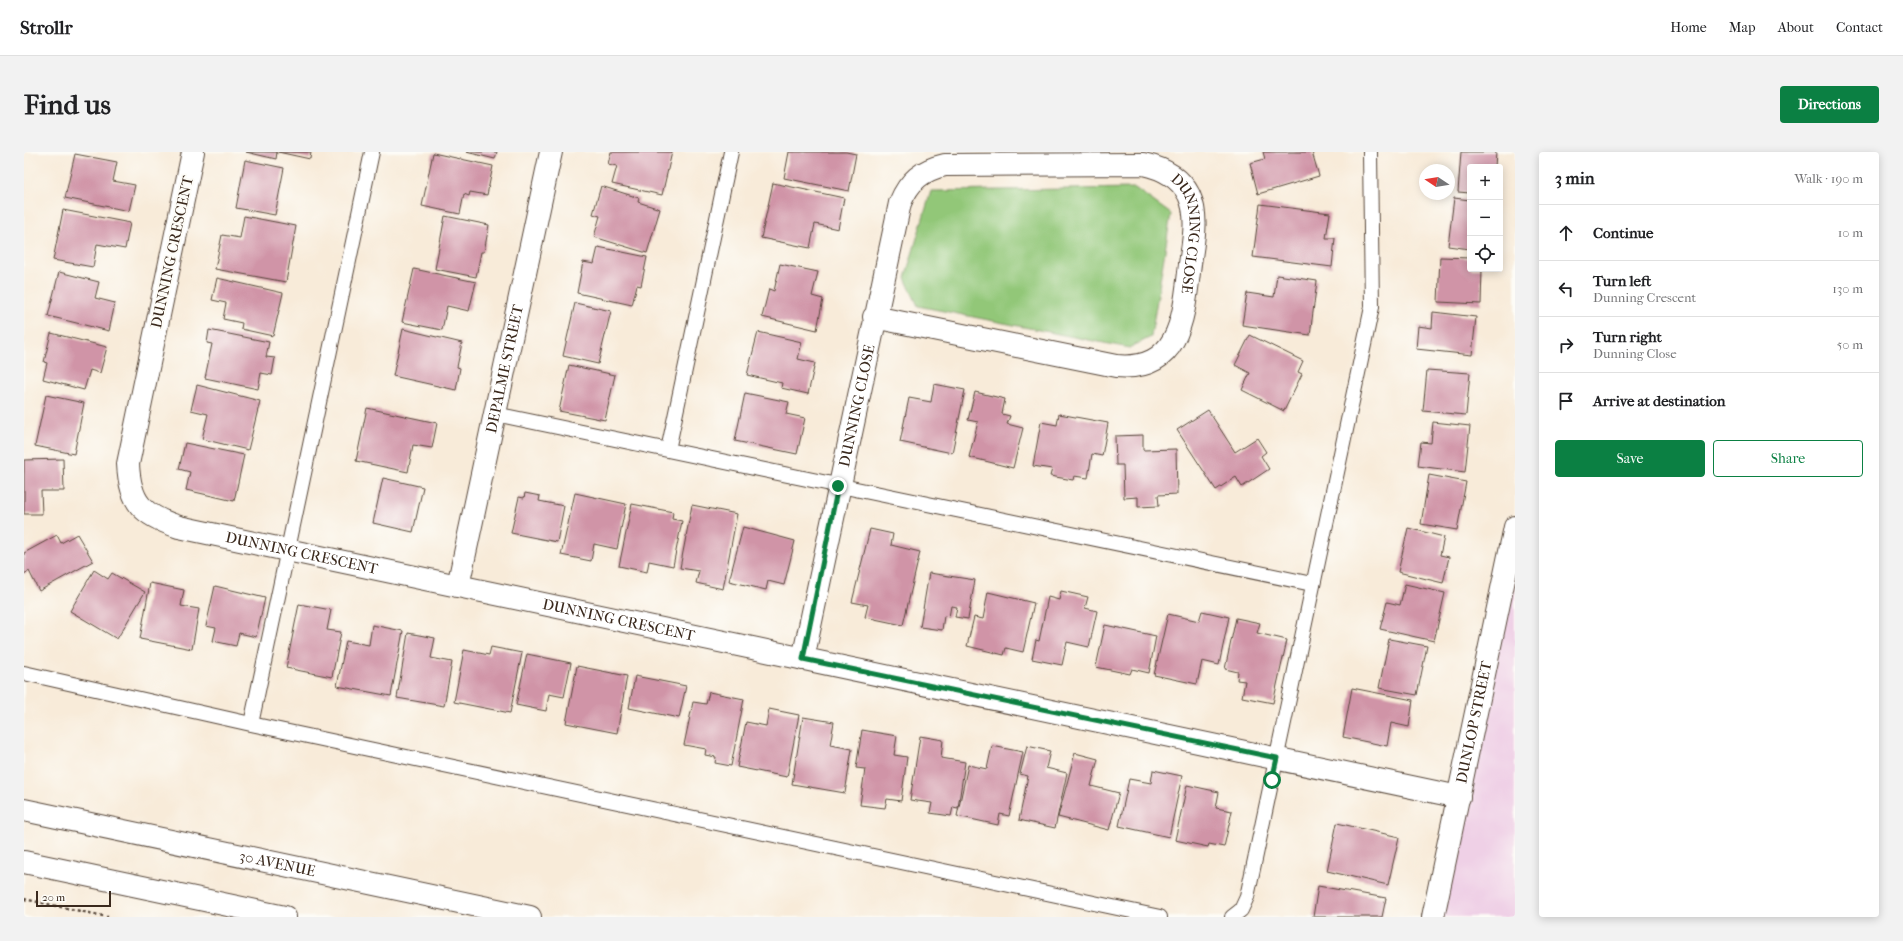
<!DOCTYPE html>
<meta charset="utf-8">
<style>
body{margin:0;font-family:"IM FELL French Canon",serif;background:#f2f2f2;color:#202124}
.controls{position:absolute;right:12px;top:12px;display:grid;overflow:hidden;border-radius:4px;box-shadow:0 2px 10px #0003}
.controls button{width:36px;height:36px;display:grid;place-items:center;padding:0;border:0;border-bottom:1px solid #e0e0e0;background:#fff;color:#202124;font:20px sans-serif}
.compass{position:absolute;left:1395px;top:12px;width:36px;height:36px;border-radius:50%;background:#fff;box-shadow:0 2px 10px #0003;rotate:282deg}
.scale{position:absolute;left:12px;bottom:10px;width:75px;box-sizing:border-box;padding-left:4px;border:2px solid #3b2a1e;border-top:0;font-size:11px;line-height:14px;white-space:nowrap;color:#3b2a1e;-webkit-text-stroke:3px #fdfcf7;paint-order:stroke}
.stop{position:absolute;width:12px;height:12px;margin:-9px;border:3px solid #0b8043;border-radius:50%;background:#fff}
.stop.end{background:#0b8043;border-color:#fff;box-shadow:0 1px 4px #0008}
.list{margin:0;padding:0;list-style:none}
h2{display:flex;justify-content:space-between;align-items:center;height:52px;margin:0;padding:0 16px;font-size:17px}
h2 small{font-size:13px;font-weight:400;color:#757577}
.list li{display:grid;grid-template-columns:26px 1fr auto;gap:12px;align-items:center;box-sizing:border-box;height:56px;padding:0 16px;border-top:1px solid #e0e0e0}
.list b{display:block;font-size:15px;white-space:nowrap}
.list p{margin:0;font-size:13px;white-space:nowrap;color:#757577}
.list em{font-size:13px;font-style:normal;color:#757577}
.actions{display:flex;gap:8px;padding:12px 16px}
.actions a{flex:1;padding:9px 0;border:1px solid #0b8043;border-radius:4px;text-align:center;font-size:14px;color:#0b8043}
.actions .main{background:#0b8043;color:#fff}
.icon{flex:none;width:22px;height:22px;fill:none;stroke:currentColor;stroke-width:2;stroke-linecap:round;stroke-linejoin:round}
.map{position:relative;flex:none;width:1491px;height:765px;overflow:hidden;border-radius:4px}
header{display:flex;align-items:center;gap:24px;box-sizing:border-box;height:56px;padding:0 20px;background:#fff;border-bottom:1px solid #e0e0e0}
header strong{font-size:19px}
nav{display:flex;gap:22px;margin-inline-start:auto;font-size:14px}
.intro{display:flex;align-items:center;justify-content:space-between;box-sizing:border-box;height:96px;padding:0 24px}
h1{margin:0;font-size:28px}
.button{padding:10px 18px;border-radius:4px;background:#0b8043;color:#fff;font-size:14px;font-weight:700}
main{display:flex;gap:24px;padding:0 24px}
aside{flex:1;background:#fff;border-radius:4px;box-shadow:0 2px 10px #0003}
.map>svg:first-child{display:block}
.built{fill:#efd0e6}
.green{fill:#92c778;stroke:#66784b}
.building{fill:#d094a7}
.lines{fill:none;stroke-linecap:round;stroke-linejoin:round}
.service-casing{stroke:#57473a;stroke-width:16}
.minor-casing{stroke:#57473a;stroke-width:24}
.tertiary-casing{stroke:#57473a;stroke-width:24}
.secondary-casing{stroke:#57473a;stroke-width:24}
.path{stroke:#57473a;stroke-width:2.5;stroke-dasharray:3 3;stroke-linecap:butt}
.service{stroke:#fff;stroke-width:14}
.minor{stroke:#fff;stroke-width:22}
.tertiary{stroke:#fff;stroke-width:22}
.secondary{stroke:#fff;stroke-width:22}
.route{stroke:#0b8043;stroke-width:5}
.labels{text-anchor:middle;stroke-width:4;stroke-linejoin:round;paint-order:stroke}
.street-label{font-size:15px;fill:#3b2a1e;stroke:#fdfcf7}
</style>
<header>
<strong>Strollr</strong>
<nav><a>Home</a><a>Map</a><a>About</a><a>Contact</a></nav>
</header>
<div class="intro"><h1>Find us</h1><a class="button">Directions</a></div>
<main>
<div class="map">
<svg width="1491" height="765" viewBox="0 0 1491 765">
<rect width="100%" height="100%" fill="#fdfcf7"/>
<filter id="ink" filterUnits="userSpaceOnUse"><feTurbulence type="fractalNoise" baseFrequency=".025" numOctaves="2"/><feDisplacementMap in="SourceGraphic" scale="8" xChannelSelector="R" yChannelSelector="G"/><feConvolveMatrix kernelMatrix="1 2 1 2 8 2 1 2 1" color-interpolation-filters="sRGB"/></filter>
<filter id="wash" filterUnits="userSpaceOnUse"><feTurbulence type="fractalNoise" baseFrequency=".012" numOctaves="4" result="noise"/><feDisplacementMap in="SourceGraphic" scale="16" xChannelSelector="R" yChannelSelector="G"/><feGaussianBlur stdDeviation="0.9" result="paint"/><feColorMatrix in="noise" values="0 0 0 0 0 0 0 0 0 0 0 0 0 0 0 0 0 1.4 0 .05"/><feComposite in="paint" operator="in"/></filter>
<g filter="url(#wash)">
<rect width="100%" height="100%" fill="#f8ebd9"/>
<path class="built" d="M1491,375v390h-82z"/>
<path class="green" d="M1111,36l36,26 -20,123 -22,11 -211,-42 -13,-28 26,-87z"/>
<g id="blocks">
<path class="building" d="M222,0h31l-1,7z
M254,0h33l-1,7z
M442,0h31l-2,7z
M587,0h61l-10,43 -50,-11 5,-18 -9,-2z
M765,0h57l10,2 -7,37 -65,-13z
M1239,0h49l7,24 -61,18 -8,-31 15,-4z
M1437,0h35l-1,15h-25v26l-12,-1z
M409,1l60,13 -6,29 -17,-3 -1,4 -5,-2 -4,20 -38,-8z
M51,2l42,8 -4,19 22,4 -6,26 -64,-13z
M221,8l39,8 -9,47 -39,-7z
M749,31l71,15 -6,31 -23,-5 -5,24 -49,-10z
M577,34l38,12 -1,4 22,7 -13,44 -53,-16 6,-21 -7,-2z
M1430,46l16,2v49l-22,-3z
M1236,52l70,9 -4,25h9l-3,29 -79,-10z
M39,58l67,13 -5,26 -28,-5 -4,23 -40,-7z
M220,64l52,10 -10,56 -71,-13 7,-34 18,3z
M421,64l44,9 -5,27h-3l-5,25 -41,-8z
M574,95l49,10 -6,29 -4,-1 -5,20 -55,-12 6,-31 11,2z
M1416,105l30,1v11h12l-1,35 -43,-2z
M756,112l38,8 -6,24 11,3 -6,31 -55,-13 7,-28 5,2z
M390,117l62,13 -7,29 -22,-5 -5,24 -40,-8z
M35,120l40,10 -4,16 20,5 -6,28 -61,-15z
M1253,123l40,6 -7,54 -68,-10 5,-32 27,4z
M193,126l66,15 -10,43 -32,-7 1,-6 -19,-4 3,-16 -14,-3z
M551,151l36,8 -13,53 -35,-8z
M1409,160l43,5 -4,38 -56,-6 2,-23 14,2z
M379,177l59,14 -5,24 3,1 -4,22 -63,-14z
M185,178l60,12 -3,15 9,1 -3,17 -11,-2 -3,16 -53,-11 7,-34 -5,-1z
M734,180l44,10 -4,17 17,4 -7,31 -27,-6 1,-5 -35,-8z
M27,181l56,14 -7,26 -10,-3 -6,20 -41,-11 4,-16 -3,-1z
M1226,183l53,26 -5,11 4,2 -18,37 -42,-21 8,-17 -15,-8z
M545,213l46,10 -10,45 -46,-9z
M1403,218l43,3 -4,42 -43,-4z
M910,232l31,6 -13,63 -52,-11 9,-44 22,4z
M173,233l63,16 -12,49 -46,-11 6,-25 -17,-4z
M951,240l30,7 -3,15 8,2 -3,8 16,4 -10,40 -44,-11 9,-35 -10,-2z
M721,241l44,9 -3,12 19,4 -8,36 -62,-13z
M22,243l38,8 -10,51 -39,-8z
M343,256l70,15 -5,25 -19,-3 -5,27 -52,-11z
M1184,258l27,42 22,-14 9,14 -5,4 8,13 -27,18 -6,-10 -20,13 -39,-60z
M1035,262l49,9 -6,33 -10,-2 -4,24 -14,-2 -1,4 -23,-4 2,-7 -19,-3 8,-44 16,3z
M1409,270l37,4 -5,46 -47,-6 3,-24 10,1z
M1119,283v15l33,-1 1,45 -19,1 1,11 -21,1v-10l-14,1 -1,-33h-7l-1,-29z
M161,291l59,12 -10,46 -48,-11 4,-18 -11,-3z
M39,307l1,32h-23l1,23h-18v-54z
M1405,323l37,7 -9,48 -36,-6z
M359,326l40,9 -10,45 -40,-9z
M501,341l15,3 -1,5 25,5 -7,36 -46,-9 8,-36 5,1z
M551,341l51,11 -9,45 -23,-5 -3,17 -30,-6z
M608,352l41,8 -1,7 10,2 -9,45 -24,-5 -2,11 -28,-6z
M668,353l45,9 -14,75 -27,-6 3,-12 -19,-3z
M719,375l52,14 -11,44 -16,-4 -2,9 -37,-9z
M1384,376l36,9 -4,18 9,2 -6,26 -45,-11z
M846,377l23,5 -2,11 29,7 -17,73 -38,-8 3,-12 -16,-3z
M53,382l16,27 -54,30 -10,-20 -5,3v-21l33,-18 4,8z
M70,418l14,9 4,-6 33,19 -28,47 -47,-28z
M905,421l46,7 -7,39 -13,-2 2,-10 -6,-1 -2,11 -5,-1 -2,14 -22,-3z
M126,431l34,7 -3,16 18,3 -7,40 -52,-10z
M1381,432l40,9 -11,48 -54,-12 7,-27 13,3z
M191,434l50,12 -9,39 -17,-4 -3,13 -23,-5 3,-13 -10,-2z
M1037,439l27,6 -3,11 12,3 -8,36 -22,-5 -5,23 -30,-6 4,-19 3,1 9,-44 11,3z
M964,440l46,11 -11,49 -17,-4 -2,7 -37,-9 7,-29 9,2z
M275,452l32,6 -4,20 14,2 -9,45 -46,-9z
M1178,459l27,6 -10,48 -17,-4 -5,23 -43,-9 14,-61 31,7z
M1212,466l24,5 -3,10 30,7 -14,63 -31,-6 3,-16 -8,-1 1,-8 -13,-3z
M348,473l31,6 -12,65 -54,-10 9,-45 23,4z
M1081,473l51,11 -7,37 -17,-4 -2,5 -34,-7z
M384,481l27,5 -4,20 21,4 -8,44 -47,-8z
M1365,487l38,7 -10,49 -38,-7z
M467,495l31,6 -12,60 -56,-11 10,-52 25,5z
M503,502l44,9 -7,34 -15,-3 -3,17 -30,-6z
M553,514l50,10 -10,57 -51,-10z
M611,524l51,10 -7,32 -50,-10z
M1328,536l61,12 -4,27 -18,-4 -4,23 -44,-9z
M685,540l35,7 -13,67 -16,-3 1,-6 -11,-2 1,-6 -22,-4 9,-43 13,2z
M745,557l30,6 -12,62 -50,-10 9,-45 20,4z
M779,565l31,5 -4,23 22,4 -7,44 -53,-9z
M838,578l35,6 -3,19 13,2 -6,44 -14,-2 -2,9 -25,-3 5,-36 -9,-1z
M896,584l23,4 -2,18 24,4 -7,46 -5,-1 -2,9 -21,-3 2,-10 -22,-3z
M968,594l31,6 -14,64 -9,-2 -2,11 -41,-9 11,-51 19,4z
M1003,594l23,5 -4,17 21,5 -12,55 -36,-8 9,-44 -8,-2z
M1051,601l23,6 -7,27 28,7 -10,37 -51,-13z
M1129,618l29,6 -13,61 -50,-11 10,-47 22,4z
M1163,633l32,7 -3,16 16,3 -8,36 -15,-3 -1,3 -33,-7z
M1313,671l62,14 -11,48 -61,-14z
M1294,734l68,12 -4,19h-69z"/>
</g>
</g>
<g filter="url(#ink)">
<use href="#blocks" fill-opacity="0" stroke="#57473a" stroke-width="1"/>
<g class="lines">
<g class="service-casing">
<path id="service" d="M471,262l817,170
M644,298l63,-298
M0,521l227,51 909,193
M227,572l121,-572
M1208,765l9,-7 6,-13 125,-590 -2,-155"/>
</g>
<g class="minor-casing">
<g id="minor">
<path id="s1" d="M169,0l-65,312c2,39 14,51 51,63l108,23 1172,247"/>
<path id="s2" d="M434,434l93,-434"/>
<path id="s3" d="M779,507l97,-456c9,-22 22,-33 45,-38l198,-1c19,4 37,13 46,31 10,22 4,47 1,69 -6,49 -8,108 -74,102l-242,-49"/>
</g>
</g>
<g class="tertiary-casing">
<g id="tertiary">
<path id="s4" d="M1409,765l82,-390"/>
</g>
</g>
<g class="secondary-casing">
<g id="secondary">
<path id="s5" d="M0,658l506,107"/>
<path d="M0,710l261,55"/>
</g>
</g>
<path class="path" d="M0,747l84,18"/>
<use href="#service" class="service"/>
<use href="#minor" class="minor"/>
<use href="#tertiary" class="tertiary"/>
<use href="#secondary" class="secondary"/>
</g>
</g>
<g class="lines" filter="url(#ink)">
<path class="route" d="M814,334l-35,173 474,99 -5,22"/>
</g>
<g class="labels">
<g class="street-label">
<text dy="5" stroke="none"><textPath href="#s3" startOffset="821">DUNNING CLOSE</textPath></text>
<text transform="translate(148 100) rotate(-78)" y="5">DUNNING CRESCENT</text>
<text dy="5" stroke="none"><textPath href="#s2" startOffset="222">DEPALME STREET</textPath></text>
<text dy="5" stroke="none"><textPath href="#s3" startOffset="259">DUNNING CLOSE</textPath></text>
<text dy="5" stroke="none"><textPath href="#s1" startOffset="533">DUNNING CRESCENT</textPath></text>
<text dy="5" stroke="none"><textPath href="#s1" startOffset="857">DUNNING CRESCENT</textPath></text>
<text dy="5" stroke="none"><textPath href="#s4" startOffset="199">DUNLOP STREET</textPath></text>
<text dy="5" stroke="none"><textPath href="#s5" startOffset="259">30 AVENUE</textPath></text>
</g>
</g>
</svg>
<div class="controls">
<button>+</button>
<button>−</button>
<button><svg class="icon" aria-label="locate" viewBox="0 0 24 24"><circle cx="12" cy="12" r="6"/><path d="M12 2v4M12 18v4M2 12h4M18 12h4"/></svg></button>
</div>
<svg class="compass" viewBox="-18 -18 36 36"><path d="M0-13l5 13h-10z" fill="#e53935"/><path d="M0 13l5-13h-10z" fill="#757577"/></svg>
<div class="scale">20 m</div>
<div class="stop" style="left:1248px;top:628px"></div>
<div class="stop end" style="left:814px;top:334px"></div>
</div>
<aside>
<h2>3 min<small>Walk · 190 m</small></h2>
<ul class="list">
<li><svg class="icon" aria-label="ahead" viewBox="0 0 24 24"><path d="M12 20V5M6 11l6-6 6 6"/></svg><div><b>Continue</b></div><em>10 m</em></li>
<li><svg class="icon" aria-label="left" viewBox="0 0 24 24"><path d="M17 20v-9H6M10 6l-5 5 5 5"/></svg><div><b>Turn left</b><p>Dunning Crescent</p></div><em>130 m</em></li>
<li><svg class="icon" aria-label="right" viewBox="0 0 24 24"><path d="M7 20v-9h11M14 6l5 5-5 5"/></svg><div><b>Turn right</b><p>Dunning Close</p></div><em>50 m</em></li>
<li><svg class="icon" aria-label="arrive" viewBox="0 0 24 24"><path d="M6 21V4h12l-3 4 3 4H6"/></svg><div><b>Arrive at destination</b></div></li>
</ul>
<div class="actions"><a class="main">Save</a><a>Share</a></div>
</aside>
</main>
